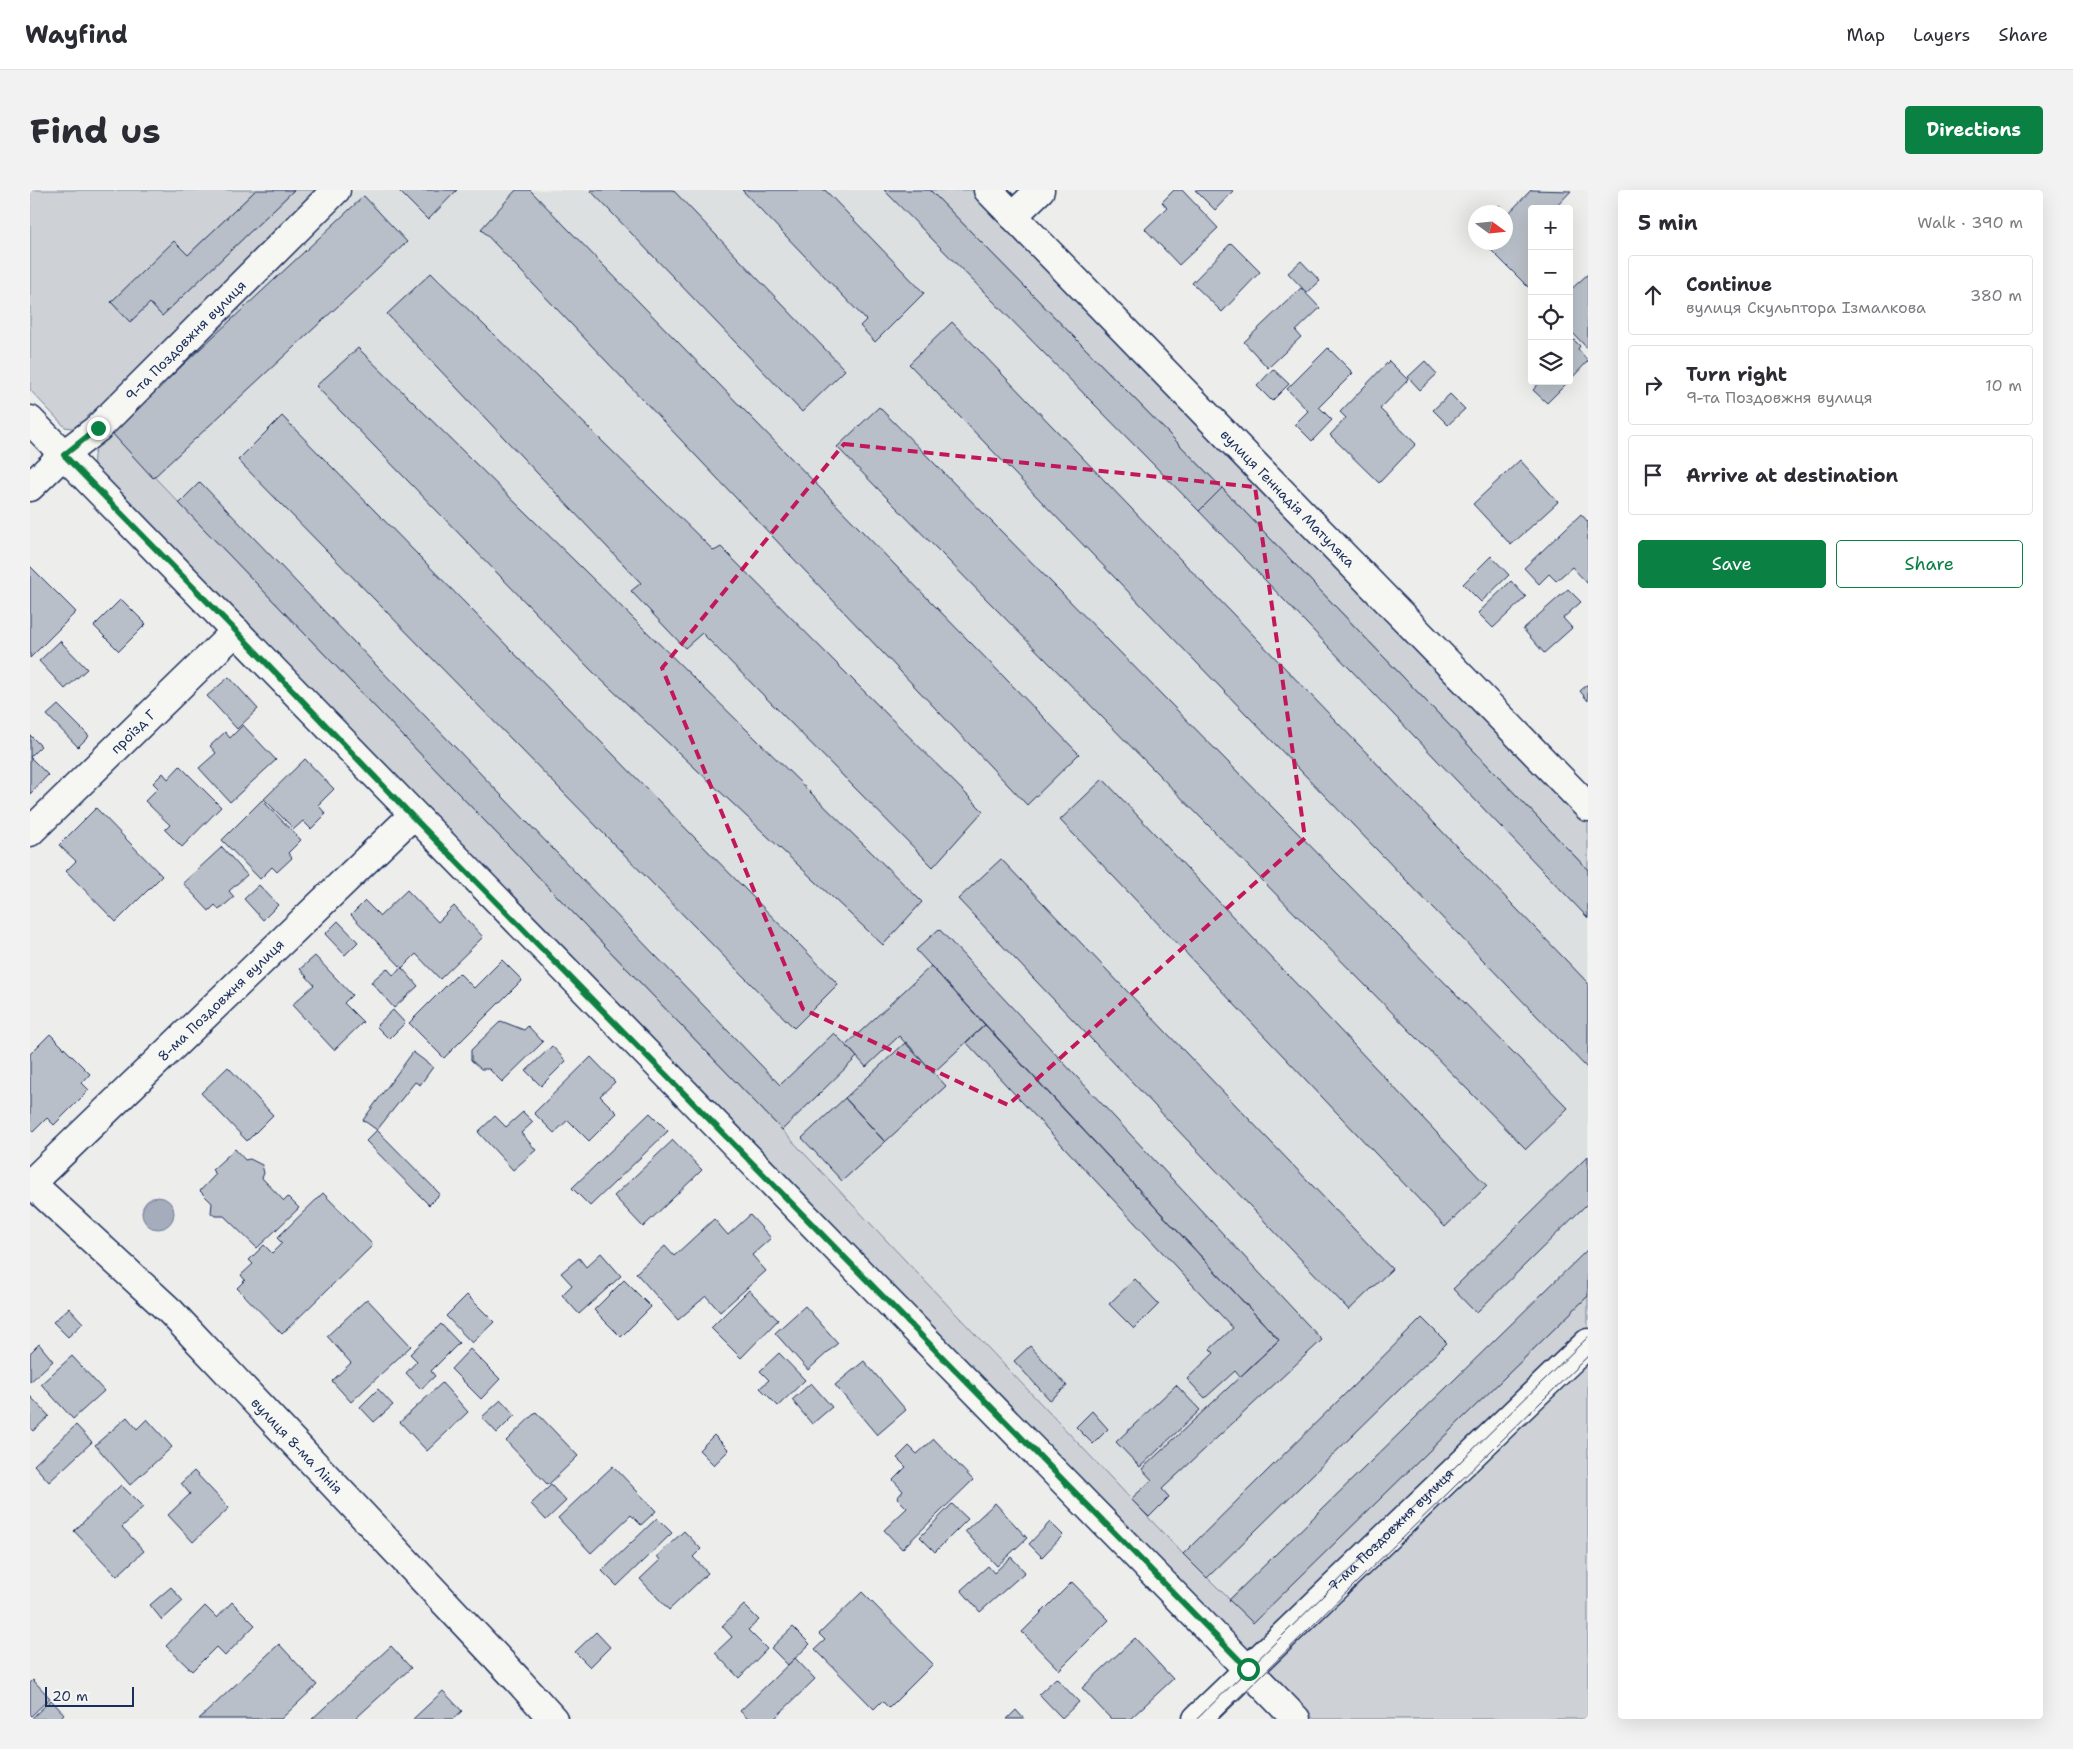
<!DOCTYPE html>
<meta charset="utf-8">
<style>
body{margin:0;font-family:"Shantell Sans",sans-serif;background:#f2f2f3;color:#2b2b33}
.controls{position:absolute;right:15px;top:15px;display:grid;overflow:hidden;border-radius:5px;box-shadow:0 5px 20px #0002}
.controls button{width:45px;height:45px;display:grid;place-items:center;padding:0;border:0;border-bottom:1px solid #e1e1e2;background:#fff;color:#2b2b33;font:25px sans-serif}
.compass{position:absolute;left:1438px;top:15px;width:45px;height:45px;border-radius:50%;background:#fff;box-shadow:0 5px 20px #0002;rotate:105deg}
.scale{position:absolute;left:15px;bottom:12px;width:89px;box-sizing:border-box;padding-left:5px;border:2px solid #1b2f5e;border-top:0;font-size:14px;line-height:18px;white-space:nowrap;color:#1b2f5e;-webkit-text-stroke:4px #f6f6f2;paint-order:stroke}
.stop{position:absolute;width:15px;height:15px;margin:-11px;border:4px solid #0b8043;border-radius:50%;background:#fff}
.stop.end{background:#0b8043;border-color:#fff;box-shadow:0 1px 5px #0008}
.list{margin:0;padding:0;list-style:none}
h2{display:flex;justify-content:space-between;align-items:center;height:65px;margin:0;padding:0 20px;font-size:21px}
h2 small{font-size:16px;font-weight:400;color:#7c7c81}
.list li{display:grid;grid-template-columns:32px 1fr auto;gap:15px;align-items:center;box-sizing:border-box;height:80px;margin:0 10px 10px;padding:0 10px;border:1px solid #e1e1e2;border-radius:5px}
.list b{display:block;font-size:19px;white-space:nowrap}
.list p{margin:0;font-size:16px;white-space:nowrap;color:#7c7c81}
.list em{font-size:16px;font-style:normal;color:#7c7c81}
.actions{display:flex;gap:10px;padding:15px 20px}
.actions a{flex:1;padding:11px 0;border:1px solid #0b8043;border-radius:5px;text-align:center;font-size:18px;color:#0b8043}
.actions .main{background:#0b8043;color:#fff}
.icon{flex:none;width:28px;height:28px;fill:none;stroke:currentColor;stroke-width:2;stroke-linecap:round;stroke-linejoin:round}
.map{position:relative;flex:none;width:1558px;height:1529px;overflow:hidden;border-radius:5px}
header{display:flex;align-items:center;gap:30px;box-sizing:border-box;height:70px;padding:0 25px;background:#fff;border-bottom:1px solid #e1e1e2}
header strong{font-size:24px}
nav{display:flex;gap:28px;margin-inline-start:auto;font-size:18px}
.intro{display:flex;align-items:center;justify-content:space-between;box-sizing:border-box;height:120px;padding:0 30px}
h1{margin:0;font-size:35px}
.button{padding:12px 22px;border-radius:5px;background:#0b8043;color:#fff;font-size:18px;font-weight:700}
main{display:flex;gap:30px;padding:0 30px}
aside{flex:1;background:#fff;border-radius:5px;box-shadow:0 5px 20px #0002}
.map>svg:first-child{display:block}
.built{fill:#dde0e1}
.green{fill:#ced2d7;stroke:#74809a}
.water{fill:#a5acbc;stroke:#6e7a96}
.building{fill:#b9bfc8;stroke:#1b2f5e}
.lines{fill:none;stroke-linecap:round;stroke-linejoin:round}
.street-casing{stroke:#1b2f5e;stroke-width:31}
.street{stroke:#f6f6f2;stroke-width:28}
.tram{stroke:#1b2f5e;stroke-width:1}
.route{stroke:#0b8043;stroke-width:6}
.marked{fill:none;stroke:#c2185b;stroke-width:4;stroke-dasharray:10 6;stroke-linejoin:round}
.labels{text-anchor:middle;stroke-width:4.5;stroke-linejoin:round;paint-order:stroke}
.street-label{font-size:14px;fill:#1b2f5e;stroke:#f6f6f2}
</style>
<header>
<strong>Wayfind</strong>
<nav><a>Map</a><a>Layers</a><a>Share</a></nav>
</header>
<div class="intro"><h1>Find us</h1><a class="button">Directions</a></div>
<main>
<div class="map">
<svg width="1558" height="1529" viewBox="0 0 1558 1529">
<rect width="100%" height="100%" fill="#edeeec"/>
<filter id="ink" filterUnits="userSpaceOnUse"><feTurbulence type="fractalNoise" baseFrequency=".02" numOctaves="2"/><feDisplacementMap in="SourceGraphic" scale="10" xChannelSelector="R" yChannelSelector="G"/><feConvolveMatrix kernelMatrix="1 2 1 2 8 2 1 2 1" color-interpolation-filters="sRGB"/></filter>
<g filter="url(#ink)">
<path class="built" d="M324,0h576l292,298 366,382v426l-335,327 -70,-69 -401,-424 -671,-698z"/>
<path class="green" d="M0,0h226l-68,65 -14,-13 -63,60 19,20 20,-19 12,13 132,-126h29l-245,239 -13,-2 -35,-37z
M900,0h44l614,629v51l-366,-382z
M81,242l671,698 401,424 70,68 335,-326v423h-274l-1220,-1252c-2,-18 4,-24 17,-35z"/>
<path class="water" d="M112 1023a16 16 0 1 1 32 0a16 16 0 1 1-32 0Z"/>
<path class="building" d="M226,0h38l-132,126 -12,-13 -20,19 -19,-20 63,-61 14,14z
M368,0h59l-29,30z
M486,0h14l549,564 -52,51 -546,-576z
M560,0h83l172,180 -43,42z
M712,0h83l99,103 -49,49 -15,-16 6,-6z
M854,0h46l292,298 -23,23z
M1144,0h8l36,38 -39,37 -34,-36 22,-21 -5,-6z
M1165,0h36l2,1 -18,19z
M1501,0l40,1 -17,18h-22v74l-4,4 -45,-45h23v-30h-14l7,-7 9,9z
M334,6l43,46 -254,236 -42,-46z
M1201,53l29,29 -38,40 -30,-29z
M1271,71l19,20 -13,12 -19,-20z
M401,83l283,278 7,-4 262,264 -50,56 -231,-234 -17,15 -54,-57 10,-8 -254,-269z
M1558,84v75l-19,-20v-38z
M1271,98l19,20 -24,23 5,6 -33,31 -24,-26z
M922,132l636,661v86l-679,-705z
M1540,146l10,10 -2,3 10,12 -19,20z
M328,158l564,554 -39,43 -290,-273 -277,-286z
M1298,158l25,25 -34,34 13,13 -20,21 -17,-17 13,-13 -21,-22z
M1359,171l19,19 -28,29 36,35 -37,39 -49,-48 16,-17 -6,-6z
M1395,171l12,13 -17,16 -12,-13z
M1243,179l16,15 -17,17 -15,-15z
M1511,191h28l-22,22 -14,-13z
M1420,204l15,15 -17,16 -15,-15z
M849,217l689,701 -42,41 -689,-702z
M252,226l556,568 -44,44 -556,-568z
M1490,270l38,42 -47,43 -38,-41z
M170,292l580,603 54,-52 23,24 -75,73 -603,-627z
M1192,298l366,382v48l-389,-407z
M1551,324l7,8v62l-16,-17 -16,14 -7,-7 -10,10 -15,-16z
M1461,366l18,19 -28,27 -18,-18z
M0,376l46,46 -46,46z
M1481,391l15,16 -33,31 -15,-15z
M1538,399l13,13 -18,16 9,10 -28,25 -21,-24z
M91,409l25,25 -27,27 -25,-25z
M30,451l27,28 -22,20 -26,-28z
M199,487l29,32 -21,20 -30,-33z
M1558,494v17l-8,-10z
M28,515l31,31 -11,11 -31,-32z
M213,535l33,35 -46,42 -31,-34 17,-15 -6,-7 15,-14 5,6z
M0,545l11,11 -11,11 18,18 -18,19z
M275,569l29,30 -16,16 8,9 -15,15 -8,-8 -9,8 -30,-30z
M150,576l41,41 -39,40 -17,-17 5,-5 -25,-24 13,-13 -5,-5 10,-10 5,6z
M1073,589l384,407 -42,41 -385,-407z
M232,610l39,40 -13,13 4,5 -15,14 -5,-5 -12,12 -38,-39z
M66,618l66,68 -46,46 -50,-51 10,-10 -17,-16z
M192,657l25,28 -18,16 5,6 -15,13 -4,-5 -6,6 -26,-28z
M971,669l391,410 -43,41 -391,-411z
M229,695l19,20 -15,15 -19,-21z
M377,700l31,32 16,-16 29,31 -43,42 -24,-25 -14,14 -51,-53 14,-14 15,15z
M308,731l20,21 -13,13 -20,-21z
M909,739l383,411 -160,149 7,8 -20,20 -18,-18 21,-19 -10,-11 137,-129 -363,-390z
M285,766l37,39 -8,8 19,19 -29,28 -42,-45 22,-20 -14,-16z
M472,770l20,20 -78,78 -35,-35 50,-50 15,15z
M901,776l54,59 -52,48 -34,-37 -33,31 -20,-22z
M357,778l6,7 9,-7 16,18 -24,22 -23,-26z
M363,820l12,13 -16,16 -13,-13z
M471,831l23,9 4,-4 15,16 -41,40 -13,-13h-8l-10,-9v-10z
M955,835l294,315 -39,37 -5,-6 -30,27 -18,-19 27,-26 -4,-4 23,-21 -267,-286z
M20,844l40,40 -8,9 7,7 -35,35 -7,-7 -14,14 -3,-3v-75z
M876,852l40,44 -61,56 -40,-44z
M522,856l14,15 -25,25 -15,-15z
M383,862l20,15 -13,18 -5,-3 -38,48 -14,-10z
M561,867l24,25 -15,14 17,17 -28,28 -21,-21 -14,13 -20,-20z
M198,877l45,48 -26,26 -46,-48z
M815,908l40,44 -43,39 -40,-43z
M493,922l10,10 -12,11 15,17 -23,20 -35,-38 17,-16 11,11z
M620,923l18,18 -78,75 -18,-18z
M347,940l63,64 -11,11 -63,-64z
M643,950l29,30 -59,57 -29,-31z
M205,959l10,11 5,-1 12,6 2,8 -2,5 22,23 4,-4 11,11 -42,40 -33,-32h-9l-4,-3 1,-10 -12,-12 16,-17 -4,-4z
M1558,966v47l-112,110 -23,-24z
M293,1003l50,52 -91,89 -45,-46 8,-8 -4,-5 12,-11 -4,-4 15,-15 8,8 10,-10 -5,-5z
M720,1025l21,23 -19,17 14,16 -46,41 -14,-16 -28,24 -42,-47 29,-27 9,10 40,-37 14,16z
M1558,1059v47l-335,327 -24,-23z
M571,1063l20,23 -42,38 -17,-19 10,-10 -11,-12 18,-15 7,9z
M1105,1089l24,25 -25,25 -25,-25z
M594,1090l27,27 -30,30 -27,-27z
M719,1100l29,30 -37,38 -30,-30z
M437,1105l27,27 -22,21 -26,-27z
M337,1109l44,47 -60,56 -19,-21 19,-18 -24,-27z
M775,1116l33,37 -30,27 -33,-37z
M39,1118l14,15 -15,14 -15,-15z
M1392,1128l25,25 -240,235 -24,-24z
M411,1134l18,19 -28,28 4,5 -14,13 -15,-16 11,-12 -7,-7z
M9,1154l14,17 -23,21v-29z
M1000,1156l37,40 -17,14 -36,-39z
M440,1159l30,30 -19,20 -30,-30z
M749,1163l26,27 -27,26 -18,-18 9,-8 -9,-9z
M42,1166l32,35 -31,28 -32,-35z
M834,1171l42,49 -29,25 -42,-50z
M412,1193l26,29 -41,39 -27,-29z
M781,1193l21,24 -20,17 -20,-24z
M1146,1195l24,25 -60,57 -24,-25z
M348,1199l15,16 -19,17 -14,-15z
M0,1206l19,20 -16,15 -3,-3z
M471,1210l14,15 -18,18 -15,-16z
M1062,1221l16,18 -15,15 -17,-17z
M506,1222l42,44 -30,29 -42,-44z
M97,1227l10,12 10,-10 25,28 -42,38 -35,-40z
M46,1235l16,17 -43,40 -15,-17z
M684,1245l15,15 -15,15 -15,-15z
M904,1249l39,41 -71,69 -18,-19 23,-22 -10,-10 6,-7 -10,-11 13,-13 -9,-9 12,-12 8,8z
M583,1276l43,45 -15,14 -10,-10 -40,38 -33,-35z
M164,1281l35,37 -36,34 -25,-27 22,-21 -9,-11z
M91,1295l22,22 -21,20 22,24 -27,25 -43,-45z
M521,1295l15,16 -20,19 -15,-16z
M965,1313l32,35 -30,28 -32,-35z
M922,1314l16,15 -33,33 -15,-15z
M627,1328l15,15 -55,53 -15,-15z
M1020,1332l13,13 -21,22 -13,-13z
M654,1341l17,18 -8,8 15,16 -39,37 -29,-31 20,-19 -3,-4z
M981,1367l14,15 -45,40 -19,-22 27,-24 6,7z
M1042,1392l37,38 -50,50 -37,-38z
M141,1397l12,14 -21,19 -12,-15z
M832,1402l71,72 -44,44 -7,-7 -8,8 -59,-60 10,-9 -6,-6z
M202,1412l23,23 -30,31 -9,-9 -24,24 -26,-25 39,-40 12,12z
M714,1415l15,15 -11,10 19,19 -28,29 -24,-25 17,-16 -10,-11z
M763,1437l17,17 -22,21 -17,-17z
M566,1442l14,15 -20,20 -15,-15z
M1105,1448l38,41 -43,40h-19l-29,-31z
M249,1454l38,41 -36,34h-82z
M361,1456l20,22 -56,51h-43z
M765,1468l20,21 -41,40h-26l-8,-8z
M1026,1488l23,24 -17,16 -23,-24z
M3,1490l17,18 -20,19v-34z
M413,1501l19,20 -9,8h-40z
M21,1510l13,14 -5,5h-28z
M986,1520l8,9h-17z"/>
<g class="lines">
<g class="street-casing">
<g id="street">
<path id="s1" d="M958,0l600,617"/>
<path d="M983,26l27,-26"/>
<path d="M0,230c420,435 844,866 1266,1299"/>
<path id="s2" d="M0,297l33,-32 35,-27 238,-238"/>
<path id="s3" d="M0,642l206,-201"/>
<path id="s4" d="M1,993l140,129 346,367 36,40"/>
<path id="s5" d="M0,994l382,-368"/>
<path d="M1167,1529l391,-376"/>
</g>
</g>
<use href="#street" class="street"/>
<g class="tram">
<path id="s6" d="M1167,1529l391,-382"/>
<path d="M1187,1529l371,-363"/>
</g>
</g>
</g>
<g class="lines" filter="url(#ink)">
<path class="route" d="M68,238l-34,27 172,176 176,185 836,853"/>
</g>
<path class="marked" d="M814,254l411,43 50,351 -297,267 -205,-96 -141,-341z"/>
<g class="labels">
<g class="street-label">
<text dy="5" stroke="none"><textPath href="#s2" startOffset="214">9-та Поздовжня вулиця</textPath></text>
<text dy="5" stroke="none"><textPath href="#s1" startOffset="430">вулиця Геннадія Матуляка</textPath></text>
<text dy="5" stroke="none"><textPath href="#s3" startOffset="144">проїзд Г</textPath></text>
<text dy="5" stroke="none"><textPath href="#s5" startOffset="265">8-ма Поздовжня вулиця</textPath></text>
<text dy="5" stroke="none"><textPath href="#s4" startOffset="374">вулиця 8-ма Лінія</textPath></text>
<text dy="5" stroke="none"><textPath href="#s6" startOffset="271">7-ма Поздовжня вулиця</textPath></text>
</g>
</g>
</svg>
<div class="controls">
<button>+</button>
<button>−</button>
<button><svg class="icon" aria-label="locate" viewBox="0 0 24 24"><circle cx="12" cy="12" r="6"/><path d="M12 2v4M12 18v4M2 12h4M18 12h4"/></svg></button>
<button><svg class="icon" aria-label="layers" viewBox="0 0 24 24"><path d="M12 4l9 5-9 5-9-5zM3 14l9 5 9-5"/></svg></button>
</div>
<svg class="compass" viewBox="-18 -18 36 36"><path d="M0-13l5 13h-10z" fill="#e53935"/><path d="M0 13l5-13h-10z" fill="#7c7c81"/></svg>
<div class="scale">20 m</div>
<div class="stop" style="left:1218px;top:1479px"></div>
<div class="stop end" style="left:68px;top:238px"></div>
</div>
<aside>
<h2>5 min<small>Walk · 390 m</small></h2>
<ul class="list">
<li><svg class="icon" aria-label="ahead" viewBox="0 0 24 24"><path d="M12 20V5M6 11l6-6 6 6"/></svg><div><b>Continue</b><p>вулиця Скульптора Ізмалкова</p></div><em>380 m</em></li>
<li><svg class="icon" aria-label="right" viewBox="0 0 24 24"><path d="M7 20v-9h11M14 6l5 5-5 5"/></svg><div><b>Turn right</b><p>9-та Поздовжня вулиця</p></div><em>10 m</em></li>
<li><svg class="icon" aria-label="arrive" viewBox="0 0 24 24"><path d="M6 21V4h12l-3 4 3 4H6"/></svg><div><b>Arrive at destination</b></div></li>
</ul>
<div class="actions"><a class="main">Save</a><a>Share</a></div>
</aside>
</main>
